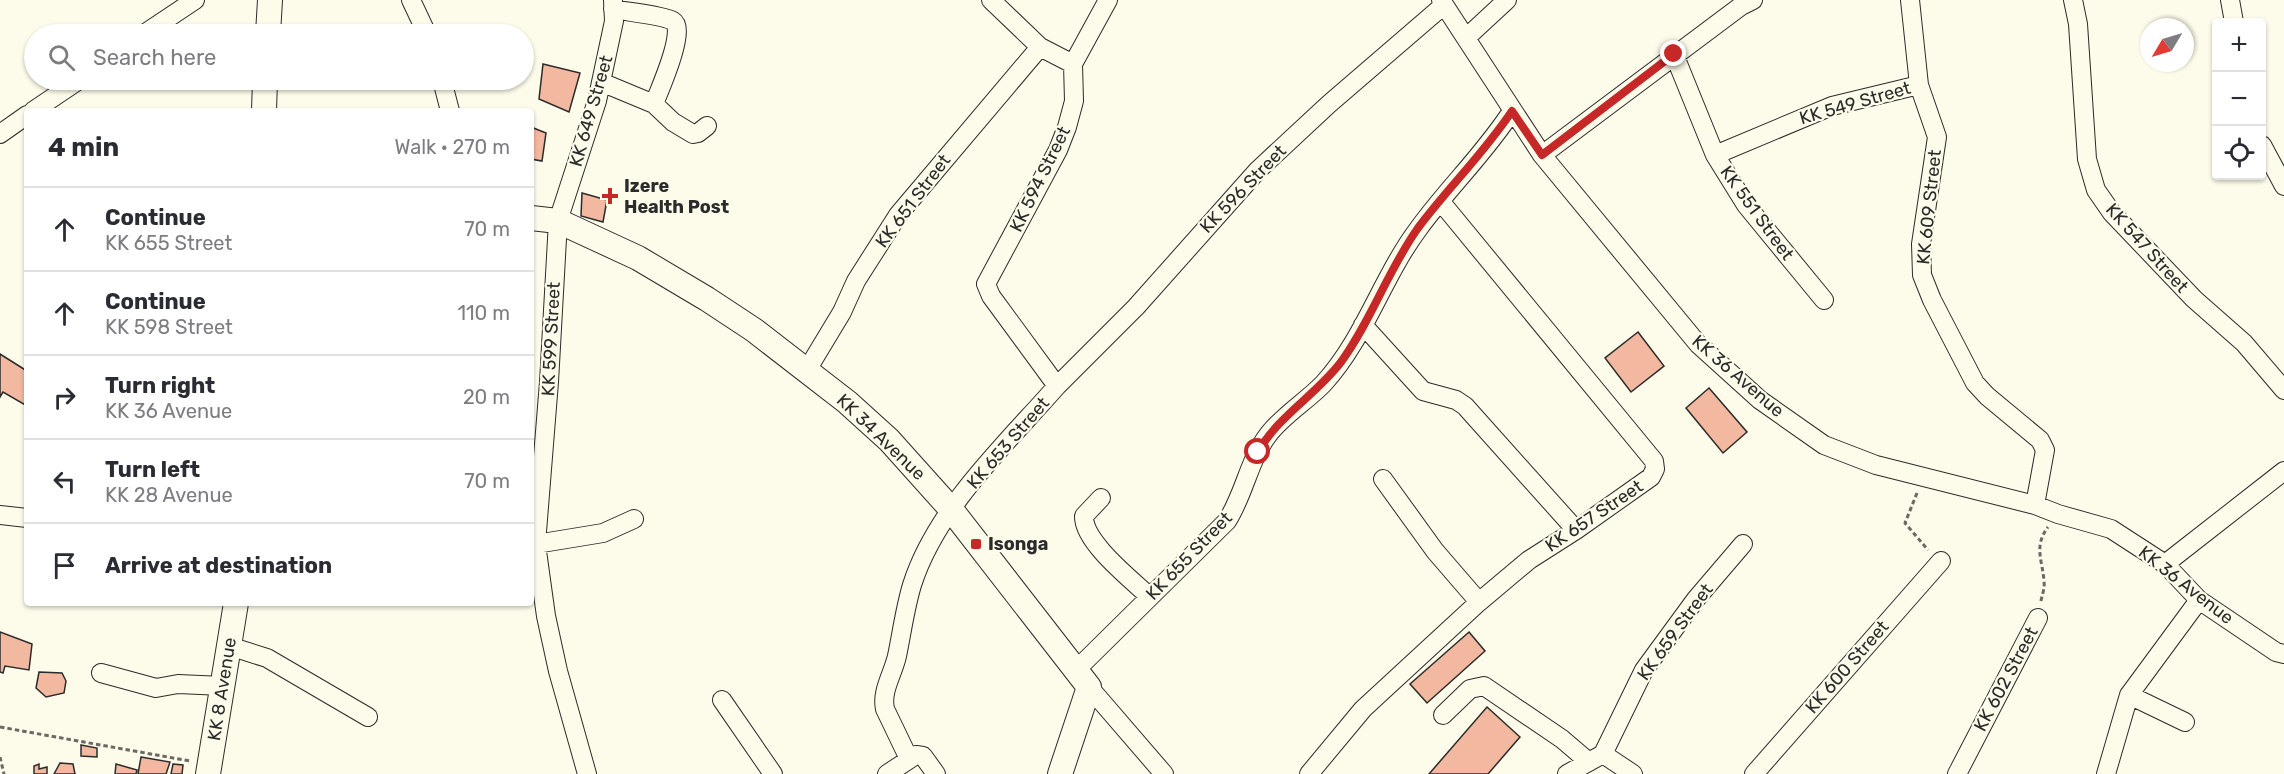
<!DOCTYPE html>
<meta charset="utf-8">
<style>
body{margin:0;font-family:Rubik,sans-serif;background:#f2f2f3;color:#2b2b33}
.controls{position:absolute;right:18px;top:18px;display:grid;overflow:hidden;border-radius:6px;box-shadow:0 2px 4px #0004}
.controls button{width:54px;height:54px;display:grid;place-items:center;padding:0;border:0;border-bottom:2px solid #e1e1e2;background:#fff;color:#2b2b33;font:30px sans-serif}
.compass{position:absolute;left:2140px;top:18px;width:54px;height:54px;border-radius:50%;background:#fff;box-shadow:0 2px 4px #0004;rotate:232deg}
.stop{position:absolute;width:18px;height:18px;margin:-14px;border:4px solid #c62828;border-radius:50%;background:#fff}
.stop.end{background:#c62828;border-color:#fff;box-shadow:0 2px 6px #0008}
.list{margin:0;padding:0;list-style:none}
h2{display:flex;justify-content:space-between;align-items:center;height:78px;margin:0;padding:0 24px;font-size:26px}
h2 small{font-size:20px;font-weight:400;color:#7c7c81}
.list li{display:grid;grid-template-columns:39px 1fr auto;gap:18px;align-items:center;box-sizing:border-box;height:84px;padding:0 24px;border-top:2px solid #e1e1e2}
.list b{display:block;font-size:22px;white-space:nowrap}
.list p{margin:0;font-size:20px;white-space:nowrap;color:#7c7c81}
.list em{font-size:20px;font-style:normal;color:#7c7c81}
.icon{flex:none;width:33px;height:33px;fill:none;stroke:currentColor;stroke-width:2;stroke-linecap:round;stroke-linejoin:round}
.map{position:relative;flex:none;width:2284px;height:774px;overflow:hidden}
.search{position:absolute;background:#fff;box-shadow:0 2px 4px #0004;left:24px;top:24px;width:510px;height:66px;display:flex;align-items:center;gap:15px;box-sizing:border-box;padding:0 21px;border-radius:33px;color:#7c7c81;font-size:22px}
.panel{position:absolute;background:#fff;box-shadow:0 2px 4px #0004;left:24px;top:108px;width:510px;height:498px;border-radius:6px}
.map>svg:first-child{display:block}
.building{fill:#f2b8a0;stroke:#2b2b2b;stroke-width:1.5}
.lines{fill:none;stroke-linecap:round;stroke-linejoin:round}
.minor-casing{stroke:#2b2b2b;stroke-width:20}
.major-casing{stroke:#2b2b2b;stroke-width:26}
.path{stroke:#6a6964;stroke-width:3;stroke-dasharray:4.5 3;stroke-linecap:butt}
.minor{stroke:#fdfbea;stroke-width:18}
.major{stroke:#fdfbea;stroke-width:24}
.route{stroke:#c62828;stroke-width:8}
.poi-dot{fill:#c62828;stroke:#fdfbea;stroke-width:2}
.labels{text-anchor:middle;stroke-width:4.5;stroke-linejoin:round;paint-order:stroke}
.street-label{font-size:18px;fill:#2b2b2b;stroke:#fdfbea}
.poi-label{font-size:18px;font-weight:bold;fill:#2b2b2b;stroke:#fdfbea;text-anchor:start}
</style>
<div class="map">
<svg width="2284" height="774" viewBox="0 0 2284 774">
<rect width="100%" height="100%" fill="#fdfbea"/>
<path class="building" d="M543,64l37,9 -11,39 -30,-13z
M531,127l15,6 -4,28 -11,-2z
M582,193l25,7 -4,22 -22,-6z
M1638,332l26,34 -33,26 -26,-34z
M0,354l27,17v35l-24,-14 -3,5z
M1709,388l38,44 -24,21 -37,-45z
M0,632l32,12 -3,26 -24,-4 -2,7 -3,-1z
M1469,632l16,19 -58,52 -17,-19z
M39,672l23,1 4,8 -2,12 -18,4 -10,-9z
M1487,707l33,30 -32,37h-59z
M81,745l16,3v9l-16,-1z
M141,757l29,5 -4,12h-28z
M60,763l13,1 2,10h-21z
M39,764v5l8,-2v7h-13v-8z
M116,764l21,6 -1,4h-21z
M173,764l10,1 -1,9h-11z"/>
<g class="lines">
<g class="minor-casing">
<path id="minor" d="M411,0l16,34
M991,0l49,47 33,17
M1441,0l101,155 156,189 62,56 64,45 52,20 159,40 23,9 53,15 54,35 34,36 77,52 8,2
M2073,0l5,24 9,135 9,31 16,23 82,86 50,44 40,47
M2230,0l4,22
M613,9c14,3 49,6 60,12 14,8 -14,70 -19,83
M144,34l51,-34
M1467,37l40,-37
M1674,54l41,101 31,50 78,95
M442,80l8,31
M601,82l53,22 19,18 20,12 5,-1 9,-7
M1919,85l18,52 -16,107 1,31 10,25 43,83 12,13 53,44 5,10 -10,55
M33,111l46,-31
M0,134l27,-19
M2262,145l22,41
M1542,155l199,-149 12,-6
M1715,155l117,-49 87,-21 -9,-85
M1363,325l60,66 33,9 9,6 111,124
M807,370l35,-58 14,-31 42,-66 142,-168
M1057,386l79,-79 122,-137 71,-66 115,-99
M1383,479l52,72 44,51
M1101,498l-17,18c-1,26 48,64 66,81
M0,515l27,3
M536,544l67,-11 31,-14
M2165,564l119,-93
M229,646l38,12 101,59
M1076,670l151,-149c17,-26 22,-61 41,-86 15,-20 39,-34 56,-52 41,-45 58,-106 95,-155 29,-40 66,-75 93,-117
M101,673l55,15 22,-4 45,2
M1089,687l75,87
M2129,695l56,27
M722,700l51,74
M1443,715l27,-26 14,-3 78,53 27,23
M1603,754l30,20
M909,759l-24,-50c-4,-18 8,-35 12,-53 5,-24 8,-48 15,-71 24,-76 93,-140 145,-199l-66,-90 -5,-12 72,-134 9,-23 7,-26 -1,-37 35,-64
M587,774l-29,-103 -12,-55 -10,-72 13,-162 9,-161 39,-120 17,-80 -1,-21
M887,774l29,-19 7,1 13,18
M1309,774l54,-65 116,-107 50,-42 47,-30 75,-53 4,-8 -1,-8 -213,-259
M1567,774l36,-20 41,-84 52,-71 47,-55
M1754,774l187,-213
M1957,774l81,-156
M2106,774l23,-79 70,-95"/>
</g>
<g class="major-casing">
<path id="major" d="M268,34l2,-34
M264,111l1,-31
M531,218l27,3 80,37 69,41 47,31 93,72 42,38 61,68 139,179 -29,87
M208,774l28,-171"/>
</g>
<path class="path" d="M1917,493l-12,30 23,27
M2041,601c1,-6 4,-13 3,-19 -1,-21 -11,-35 4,-55
M0,727l190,34
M0,757l4,17"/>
<use href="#minor" class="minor"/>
<use href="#major" class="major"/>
</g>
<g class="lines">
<path class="route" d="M1258,452c20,-36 58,-57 83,-90 30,-41 47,-92 77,-134 30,-40 66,-75 94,-117l30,44 132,-101"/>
</g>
<g class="poi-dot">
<path d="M607 187h6v6h6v6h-6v6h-6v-6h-6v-6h6z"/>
<rect x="970" y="538" width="12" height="12" rx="3"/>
</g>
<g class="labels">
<g class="street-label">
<text transform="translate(1855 103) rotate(-16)" y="6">KK 549 Street</text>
<text transform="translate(591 111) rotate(-74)" y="6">KK 649 Street</text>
<text transform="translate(1040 179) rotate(-64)" y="6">KK 594 Street</text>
<text transform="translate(1243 189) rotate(-46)" y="6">KK 596 Street</text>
<text transform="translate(913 201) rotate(-53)" y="6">KK 651 Street</text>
<text transform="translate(1929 207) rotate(-84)" y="6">KK 609 Street</text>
<text transform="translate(1757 213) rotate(54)" y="6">KK 551 Street</text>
<text transform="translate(2147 248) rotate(48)" y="6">KK 547 Street</text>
<text transform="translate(551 339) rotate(-87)" y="6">KK 599 Street</text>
<text transform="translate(1738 376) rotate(41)" y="6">KK 36 Avenue</text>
<text transform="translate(881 437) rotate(44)" y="6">KK 34 Avenue</text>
<text transform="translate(1008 443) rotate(-49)" y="6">KK 653 Street</text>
<text transform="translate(1594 516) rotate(-34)" y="6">KK 657 Street</text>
<text transform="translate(1189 556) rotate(-46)" y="6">KK 655 Street</text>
<text transform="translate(2186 585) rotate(38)" y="6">KK 36 Avenue</text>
<text transform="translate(1675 632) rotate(-54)" y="6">KK 659 Street</text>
<text transform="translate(1847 667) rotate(-49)" y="6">KK 600 Street</text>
<text transform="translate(2006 679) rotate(-62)" y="6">KK 602 Street</text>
<text transform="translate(222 689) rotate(-81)" y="6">KK 8 Avenue</text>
</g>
<g class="poi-label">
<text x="624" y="192">Izere<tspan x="624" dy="21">Health Post</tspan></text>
<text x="988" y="550">Isonga</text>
</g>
</g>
</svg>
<div class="controls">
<button>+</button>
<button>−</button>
<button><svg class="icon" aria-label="locate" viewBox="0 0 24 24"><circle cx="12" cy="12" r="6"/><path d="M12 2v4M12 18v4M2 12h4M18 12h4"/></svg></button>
</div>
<svg class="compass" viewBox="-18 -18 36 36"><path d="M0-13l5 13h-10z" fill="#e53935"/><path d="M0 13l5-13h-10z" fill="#7c7c81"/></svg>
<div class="stop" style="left:1258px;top:452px"></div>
<div class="stop end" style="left:1674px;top:54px"></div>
<div class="search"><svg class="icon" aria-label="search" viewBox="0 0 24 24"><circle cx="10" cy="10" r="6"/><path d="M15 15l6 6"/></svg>Search here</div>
<section class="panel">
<h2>4 min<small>Walk · 270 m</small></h2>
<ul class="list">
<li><svg class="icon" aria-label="ahead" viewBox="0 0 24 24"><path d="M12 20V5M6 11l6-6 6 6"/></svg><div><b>Continue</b><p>KK 655 Street</p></div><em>70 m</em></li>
<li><svg class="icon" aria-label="ahead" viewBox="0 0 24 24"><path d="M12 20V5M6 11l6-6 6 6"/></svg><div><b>Continue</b><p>KK 598 Street</p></div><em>110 m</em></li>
<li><svg class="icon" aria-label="right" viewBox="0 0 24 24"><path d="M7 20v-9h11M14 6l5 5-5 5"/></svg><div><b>Turn right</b><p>KK 36 Avenue</p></div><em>20 m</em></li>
<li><svg class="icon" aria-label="left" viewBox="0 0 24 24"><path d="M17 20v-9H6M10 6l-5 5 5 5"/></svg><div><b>Turn left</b><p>KK 28 Avenue</p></div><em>70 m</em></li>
<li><svg class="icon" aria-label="arrive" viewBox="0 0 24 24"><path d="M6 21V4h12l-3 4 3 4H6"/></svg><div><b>Arrive at destination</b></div></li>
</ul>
</section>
</div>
